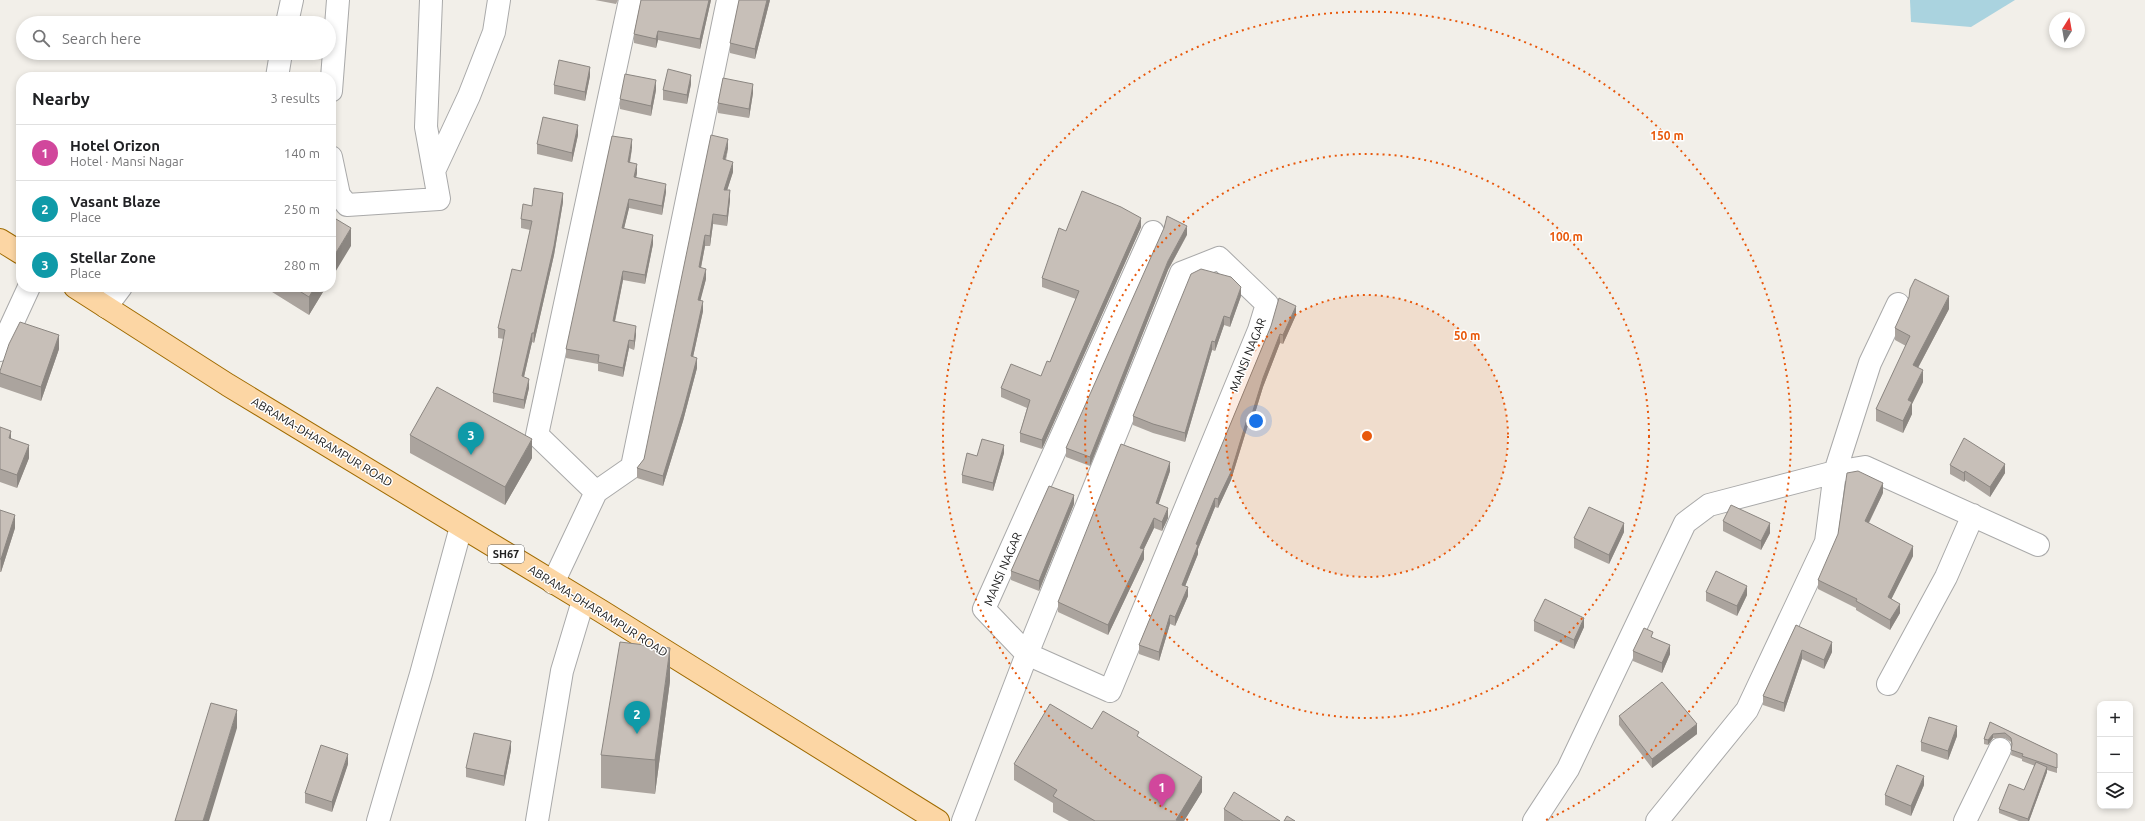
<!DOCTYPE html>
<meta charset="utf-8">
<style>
body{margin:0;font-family:Ubuntu,sans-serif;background:#f2f2f2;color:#202124}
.controls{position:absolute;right:12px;bottom:12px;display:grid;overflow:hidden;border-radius:8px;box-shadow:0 2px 6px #0003}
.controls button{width:36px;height:36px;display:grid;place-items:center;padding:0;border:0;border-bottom:1px solid #e0e0e0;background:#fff;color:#202124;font:20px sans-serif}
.compass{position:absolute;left:2049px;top:12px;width:36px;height:36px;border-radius:50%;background:#fff;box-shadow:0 2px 6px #0003;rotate:11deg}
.you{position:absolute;left:1256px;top:421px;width:14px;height:14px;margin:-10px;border:3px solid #fff;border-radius:50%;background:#1a73e8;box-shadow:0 0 0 6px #1a73e833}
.badge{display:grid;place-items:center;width:26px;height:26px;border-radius:50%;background:#0f766e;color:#fff;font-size:13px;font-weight:700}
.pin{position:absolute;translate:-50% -33px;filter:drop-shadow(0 1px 2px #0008)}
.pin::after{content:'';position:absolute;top:21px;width:14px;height:12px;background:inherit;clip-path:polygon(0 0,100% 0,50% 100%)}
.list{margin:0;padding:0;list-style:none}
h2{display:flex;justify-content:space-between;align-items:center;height:52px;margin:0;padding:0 16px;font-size:17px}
h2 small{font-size:13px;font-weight:400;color:#757577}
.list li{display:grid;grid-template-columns:26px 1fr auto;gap:12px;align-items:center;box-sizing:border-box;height:56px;padding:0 16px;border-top:1px solid #e0e0e0}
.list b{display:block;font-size:15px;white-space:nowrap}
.list p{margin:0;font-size:13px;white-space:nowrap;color:#757577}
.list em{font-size:13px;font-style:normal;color:#757577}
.icon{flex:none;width:22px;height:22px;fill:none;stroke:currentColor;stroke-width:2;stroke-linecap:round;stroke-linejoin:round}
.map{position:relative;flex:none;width:2145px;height:821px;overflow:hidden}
.search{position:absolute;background:#fff;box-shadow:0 2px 6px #0003;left:16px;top:16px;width:320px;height:44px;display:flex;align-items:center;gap:10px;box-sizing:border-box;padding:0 14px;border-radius:22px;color:#757577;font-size:15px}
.panel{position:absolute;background:#fff;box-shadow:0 2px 6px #0003;left:16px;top:72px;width:320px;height:220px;border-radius:16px}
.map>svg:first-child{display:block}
.water{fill:#aad3df}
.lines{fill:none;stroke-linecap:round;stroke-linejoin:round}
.minor-casing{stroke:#a9a9a9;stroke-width:24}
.major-casing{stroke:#a06b00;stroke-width:24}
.minor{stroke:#fff;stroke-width:22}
.major{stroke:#fcd6a4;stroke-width:22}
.wall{fill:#aba49e}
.shaded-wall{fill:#8b8681}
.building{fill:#c7bfb8;stroke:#8b8681}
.ring{fill:none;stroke:#e8590c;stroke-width:2;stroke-dasharray:2 4}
.labels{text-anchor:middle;stroke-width:3;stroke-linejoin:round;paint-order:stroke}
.shield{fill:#fff;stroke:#646464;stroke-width:1}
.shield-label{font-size:11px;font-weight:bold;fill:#222}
.street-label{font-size:12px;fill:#222;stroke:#fff}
.centre{fill:#e8590c;stroke:#fff;stroke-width:2}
.ring-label{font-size:12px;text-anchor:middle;font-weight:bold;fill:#e8590c;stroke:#fff;stroke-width:3;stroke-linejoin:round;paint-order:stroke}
</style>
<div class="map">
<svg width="2145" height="821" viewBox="0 0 2145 821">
<rect width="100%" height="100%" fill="#f2efe9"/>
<path class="water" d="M1910,0h105l-44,27 -60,-5z"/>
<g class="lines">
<g class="minor-casing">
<path id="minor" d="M287,23l5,-23
M277,77l4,-24
M331,91l7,-91
M331,157l8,38 8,10 92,-6 -13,-72 5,-127
M434,171l35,-75 25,-64 5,-32
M106,307l15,-20
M0,350l29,-63
M596,492l-59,-57 93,-435
M553,583l43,-91 36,-25 96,-467
M1888,684l58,-107 27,-62
M378,821l43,-147 40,-147
M537,821l25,-150 21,-70
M963,821l64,-167 154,-381 38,-15 48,46 -8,26 -149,361 -83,-37 -43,-45 169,-377
M1534,821l34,-52 117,-246 24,-18 126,-33 30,-5 173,78
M1657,821l90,-111 79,-168 9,-70 35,-109 28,-59
M1965,821l35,-72"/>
</g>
<g class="major-casing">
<path id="major" d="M0,240l21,13
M75,287l153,98 373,226 337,210"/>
</g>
<use href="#minor" class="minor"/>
<use href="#major" class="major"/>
</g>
<path class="wall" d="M595,0h23l-2,4z
M641,0h70l-11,49 -42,-9 -2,8 -22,-5v-9z
M770,0l-15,59 -25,-6v-10z
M590,76l-5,25 -31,-7v-9z
M691,84l-4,20 -24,-4v-10z
M656,90l-5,26 -31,-7v-10z
M753,93l-4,25 -31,-5v-10z
M578,135l-6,27 -35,-8v-10z
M632,148l-2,15 7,10 -1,5 30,14 -4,23 -33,-7 -5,20 29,16 -8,40 -22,-4 -8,42 21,13 -2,15 -5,-2 -6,29 -25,-6v-7l-32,-6v-9z
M728,149l-2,11 7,12 -6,18 3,10 -3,26 -14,-2 -3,22h-5l-4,22 5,11 -6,21 3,11 -10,46 4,11 -14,53 -20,65 -26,-8v-10l7,-9z
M563,202l-9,53 -20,88 -2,-1 -8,35 5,11 -5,21 -31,-7v-9l11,-54 -6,-1v-10l23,-57 9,-41 -9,-2v-9l11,-13z
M1141,227l-99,222 -22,-7v-9l7,-25 -26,-11v-9l40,-12 9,-14 26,-63 -34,-12v-9l24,-47z
M1187,235l-19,35 -78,196 -24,-9v-9z
M264,287h62l-17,28z
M1241,296l-11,31 -6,-2 -9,26 -3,-1 -27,92 -32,-9 -20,-8v-9z
M1949,309l-31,59 5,14 -11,22v10l-9,19 -27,-12v-12l30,-63 -11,-6v-12z
M1296,315l-13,29 -3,-1 -17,44 -12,39 -3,-1 -17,55 -13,28 -3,-1 -17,42v5l-13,32 3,10 -13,30 -5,-2 -11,37 -20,-7v-9l132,-319z
M59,349l-18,52 -41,-14v-16z
M0,427l29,31 -12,30 -17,-6z
M410,435l122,23 -27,47 -95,-52z
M1004,453l-11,38 -31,-8v-8l15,-19z
M1950,465l55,8 -15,24 -25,-17 -1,2 -14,-8z
M1170,471l-12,33 10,14 -6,13 -8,-3 -10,21v10l-36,76 -50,-23v-10z
M1883,493l-14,30 44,33 -22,43 9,14 -10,17 -34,-20v-2l-38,-19v-9z
M1074,504l-35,87 -28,-11v-9z
M0,510l15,18 -14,44h-1z
M1723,521l47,12 -9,17 -38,-19z
M1624,532l-15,32 -35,-16v-10z
M1706,592l41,3 -10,21 -31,-15z
M1534,621l50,6 -10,22 -40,-18z
M1796,625l36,27 -8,17 -22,-10 -18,53 -21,-7v-9z
M1653,638l17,16 -8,19 -29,-12v-10z
M670,681l-15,113 -54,-6v-33z
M1619,716l78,18 -45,34 -33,-43z
M1990,722l67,32v19l-10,-3v2l-18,49h-10l-20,-8v-4l25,-19 11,-24 -13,-5v-2l-11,-4 1,-8 -1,-5 -6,-4h-12l-5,7 -4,-1v-5z
M1092,729l47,8 63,55 -18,29h-115l-16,-9v-9l-39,-23v-16z
M1957,736l-9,24 -27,-9v-9z
M511,750l-7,36 -38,-9v-9z
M348,764l-16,48 -27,-9v-10z
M1924,785l-13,31 -26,-11v-10z
M1224,809l56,12h-56z"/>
<path class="shaded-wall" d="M709,0h2l-11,49v-10z
M767,0h3l-15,59v-10z
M658,31v9l-2,8v-9z
M590,67v9l-5,25v-9z
M691,75v9l-4,20v-9z
M656,80v10l-5,26v-10z
M753,84v9l-4,25v-9z
M578,125v10l-6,27v-9z
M632,139v9l-4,23v-9z
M728,139v10l-5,20v-10z
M733,162v10l-9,28v-10z
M637,164v9l-3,13v-9z
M666,184v8l-4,23v-9z
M730,190v10l-3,26v-10z
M563,193v9l-9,53 -20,88v-10z
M629,199v9l-7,29v-9z
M713,214v10l-3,22v-10z
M1141,218v9l-99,222v-9z
M1187,226v9l-19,35 -78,196v-9l78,-196z
M351,228v18l-20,33v-18z
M653,235v9l-8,40v-9z
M705,235v11l-6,31v-10z
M706,269v10l-8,31v-10z
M623,271v9l-10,50v-9z
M315,287h11l-17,28v-18z
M1241,287v9l-11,31v-9z
M1949,296v13l-36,68v-12z
M703,301v10l-12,55v-10z
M1296,306v9l-13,29v-9z
M1224,316v9l-9,26v-9z
M636,326v9l-2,15v-9z
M532,333v9l-10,43v-9z
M1280,334v9l-17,44 -12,39v-9l12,-39z
M59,335v14l-18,52v-14z
M629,340v8l-6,29v-9z
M1212,341v9l-27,92v-9z
M697,358v10l-14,53 -20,65v-10z
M1923,370v12l-11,22v10l-9,19v-12l5,-21z
M529,379v9l-5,21v-9z
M1248,416v9l-17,55 -13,28v-9z
M11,431v13l-2,-6z
M532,439v19l-27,47v-18z
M29,445v13l-12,30v-13z
M1004,445v8l-11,38v-8z
M1170,462v9l-14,41v-9z
M2005,464v9l-15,24v-10z
M1965,471v9l-1,2v-9z
M1883,483v10l-18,37v-9z
M1074,495v9l-35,87v-10z
M1215,498v9l-17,42v5l-16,40v-9l14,-41z
M1168,508v10l-6,13v-9z
M15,515v13l-14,44v-13z
M1154,518v10l-14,29v-9z
M1624,523v9l-15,32v-9z
M1770,523v10l-9,17v-9z
M1913,546v10l-25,50v-9z
M1144,549v10l-36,76v-10z
M1747,586v9l-10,21v-10z
M1188,587v9l-13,30v-9z
M1900,604v9l-10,17v-10z
M1170,615v9l-11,37v-9z
M1584,618v9l-10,22v-9z
M1832,642v10l-8,17v-9z
M1670,645v9l-8,19v-10z
M670,648v33l-15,113v-34z
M1802,650v9l-18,53v-9z
M237,710v18l-28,93h-6z
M1697,724v10l-45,34v-9z
M1957,726v10l-9,24v-9z
M1993,734v4l-5,7v-5z
M511,741v9l-7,36v-10z
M348,754v10l-16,48v-10z
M2047,767v5l-18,49h-1v-2z
M1924,776v9l-13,31v-10z
M1202,777v15l-18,29h-8v-1z"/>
<path class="building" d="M641,0h68l-9,39 -42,-8 -2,8 -22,-5z
M739,0h28l-12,49 -25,-6z
M559,60l31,7 -5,25 -31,-7z
M668,69l23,6 -4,20 -24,-5z
M625,74l31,6 -5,26 -31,-7z
M723,78l30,6 -4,25 -31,-6z
M543,117l35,8 -6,28 -35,-9z
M711,135l17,4 -5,20 10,3 -9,28h6l-3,26 -14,-2 -3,22 -5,-1 -6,32 7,2 -8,31 5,1 -12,55 6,2 -14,53 -20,65 -26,-8 7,-9z
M612,136l20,3 -4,23 9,2 -3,13 32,7 -4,22 -33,-7 -7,29 31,7 -8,40 -22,-4 -10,50 23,5 -2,15 -5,-1 -6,28 -25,-6 1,-7 -33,-6z
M534,188l29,5 -9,53 -20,87h-2l-10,43 7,3 -5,21 -31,-7 12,-63 -7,-2 14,-59 9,2 11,-50 -11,-2 2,-15 9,2z
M1082,191l39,16 20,11 -99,222 -22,-7 10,-33 -29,-12 10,-24 30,12 6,-15 3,1 29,-71 -37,-13 17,-50 7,3z
M331,216l20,12 -20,33z
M1167,216l20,10 -19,35 -78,196 -24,-9 98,-220z
M1201,269l30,8 10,10 -11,31 -6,-2 -9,26 -3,-1 -27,92 -32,-9 -20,-8 58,-142z
M1915,279l34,17 -36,69 10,5 -15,30 4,2 -9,19 -27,-12 34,-73 -15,-8 14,-31 1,-8z
M293,287h22l-6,10z
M1279,298l17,8 -13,29 -3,-1 -17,44 -12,39 -3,-1 -17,56 -13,27 -3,-1 -19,46 2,1 -16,40 6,2 -13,30 -5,-2 -11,37 -20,-7 132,-319z
M20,322l39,13 -18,52 -41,-14v-2l9,-27z
M437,387l95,52 -27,48 -95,-52z
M0,427l11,4 -2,7 20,7 -12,30 -17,-6z
M1964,438l41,26 -15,23 -25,-16 -1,2 -14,-8z
M982,439l22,6 -11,38 -31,-8 5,-22 10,3z
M1121,444l49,18 -14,41 12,5 -6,14 -8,-4 -14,30 4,1 -36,76 -50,-23z
M1858,471l25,12 -18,38 48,25 -25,51 12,7 -10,16 -34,-19 1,-2 -39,-19 20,-46 9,-61z
M1049,486l25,9 -35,86 -28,-10z
M1731,505l39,18 -9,18 -38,-20z
M1589,507l35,16 -15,32 -35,-17z
M0,510l15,5 -14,44h-1z
M1716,571l31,15 -10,20 -31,-14z
M1545,599l39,19 -10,22 -40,-19z
M1796,625l36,17 -8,18 -22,-10 -18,53 -21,-7z
M1644,628l9,4 -2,5 19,8 -8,18 -29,-12z
M620,642l50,6 -15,112 -54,-5z
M1662,682l35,42 -45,35 -33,-43z
M211,703l26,7 -34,111h-28z
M1050,704l42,25 11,-18 36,21 -2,4 65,41 -26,43 2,1h-83l-42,-25 4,-6 -43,-26z
M1929,717l28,9 -9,25 -27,-9z
M1990,722l67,32v14l-35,-12 1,-2 -12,-4 1,-6 -1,-6 -6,-5 -12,1 -5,6 -4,-1z
M474,733l37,8 -7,35 -38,-8z
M321,745l27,9 -16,48 -27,-9z
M2036,762l11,5 -19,52 -29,-10 10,-25 15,6z
M1897,765l27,11 -13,30 -26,-11z
M1234,792l46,29h-37l-19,-12z
M1287,816l8,5h-11z"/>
<circle cx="1367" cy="436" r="141" fill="#e8590c" fill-opacity=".12"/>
<g class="ring">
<circle cx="1367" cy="436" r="141"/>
<circle cx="1367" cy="436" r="282"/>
<path d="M1188 820A424 424 0 1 1 1546 820"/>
</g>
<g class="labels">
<rect class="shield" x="488" y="545" width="36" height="18" rx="3"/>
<g class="shield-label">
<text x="506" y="558">SH67</text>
</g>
<g class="street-label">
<text transform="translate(1248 355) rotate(-68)" y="4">MANSI NAGAR</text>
<text transform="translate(322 442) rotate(31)" y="4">ABRAMA-DHARAMPUR ROAD</text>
<text transform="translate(1003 569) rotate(-67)" y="4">MANSI NAGAR</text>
<text transform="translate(598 611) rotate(32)" y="4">ABRAMA-DHARAMPUR ROAD</text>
</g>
</g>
<circle cx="1367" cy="436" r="6" class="centre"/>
<g class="ring-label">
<text x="1667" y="140">150 m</text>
<text x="1566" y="241">100 m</text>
<text x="1467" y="340">50 m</text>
</g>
</svg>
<div class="controls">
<button>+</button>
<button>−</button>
<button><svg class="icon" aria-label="layers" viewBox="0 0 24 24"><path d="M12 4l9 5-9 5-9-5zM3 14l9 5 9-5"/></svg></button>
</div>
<svg class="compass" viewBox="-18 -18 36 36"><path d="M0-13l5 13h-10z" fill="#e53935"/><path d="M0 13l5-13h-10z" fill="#757577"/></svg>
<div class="you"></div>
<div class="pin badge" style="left:1162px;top:807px;background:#d1479c">1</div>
<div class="pin badge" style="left:637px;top:734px;background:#0f9aa8">2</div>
<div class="pin badge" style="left:471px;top:455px;background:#0f9aa8">3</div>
<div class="search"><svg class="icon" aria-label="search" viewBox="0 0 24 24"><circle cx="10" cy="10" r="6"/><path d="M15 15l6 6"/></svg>Search here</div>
<section class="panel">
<h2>Nearby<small>3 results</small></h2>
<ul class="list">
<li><span class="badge" style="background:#d1479c">1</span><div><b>Hotel Orizon</b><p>Hotel · Mansi Nagar</p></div><em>140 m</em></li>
<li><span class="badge" style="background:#0f9aa8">2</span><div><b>Vasant Blaze</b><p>Place</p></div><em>250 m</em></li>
<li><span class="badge" style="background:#0f9aa8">3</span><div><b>Stellar Zone</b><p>Place</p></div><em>280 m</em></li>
</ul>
</section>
</div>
